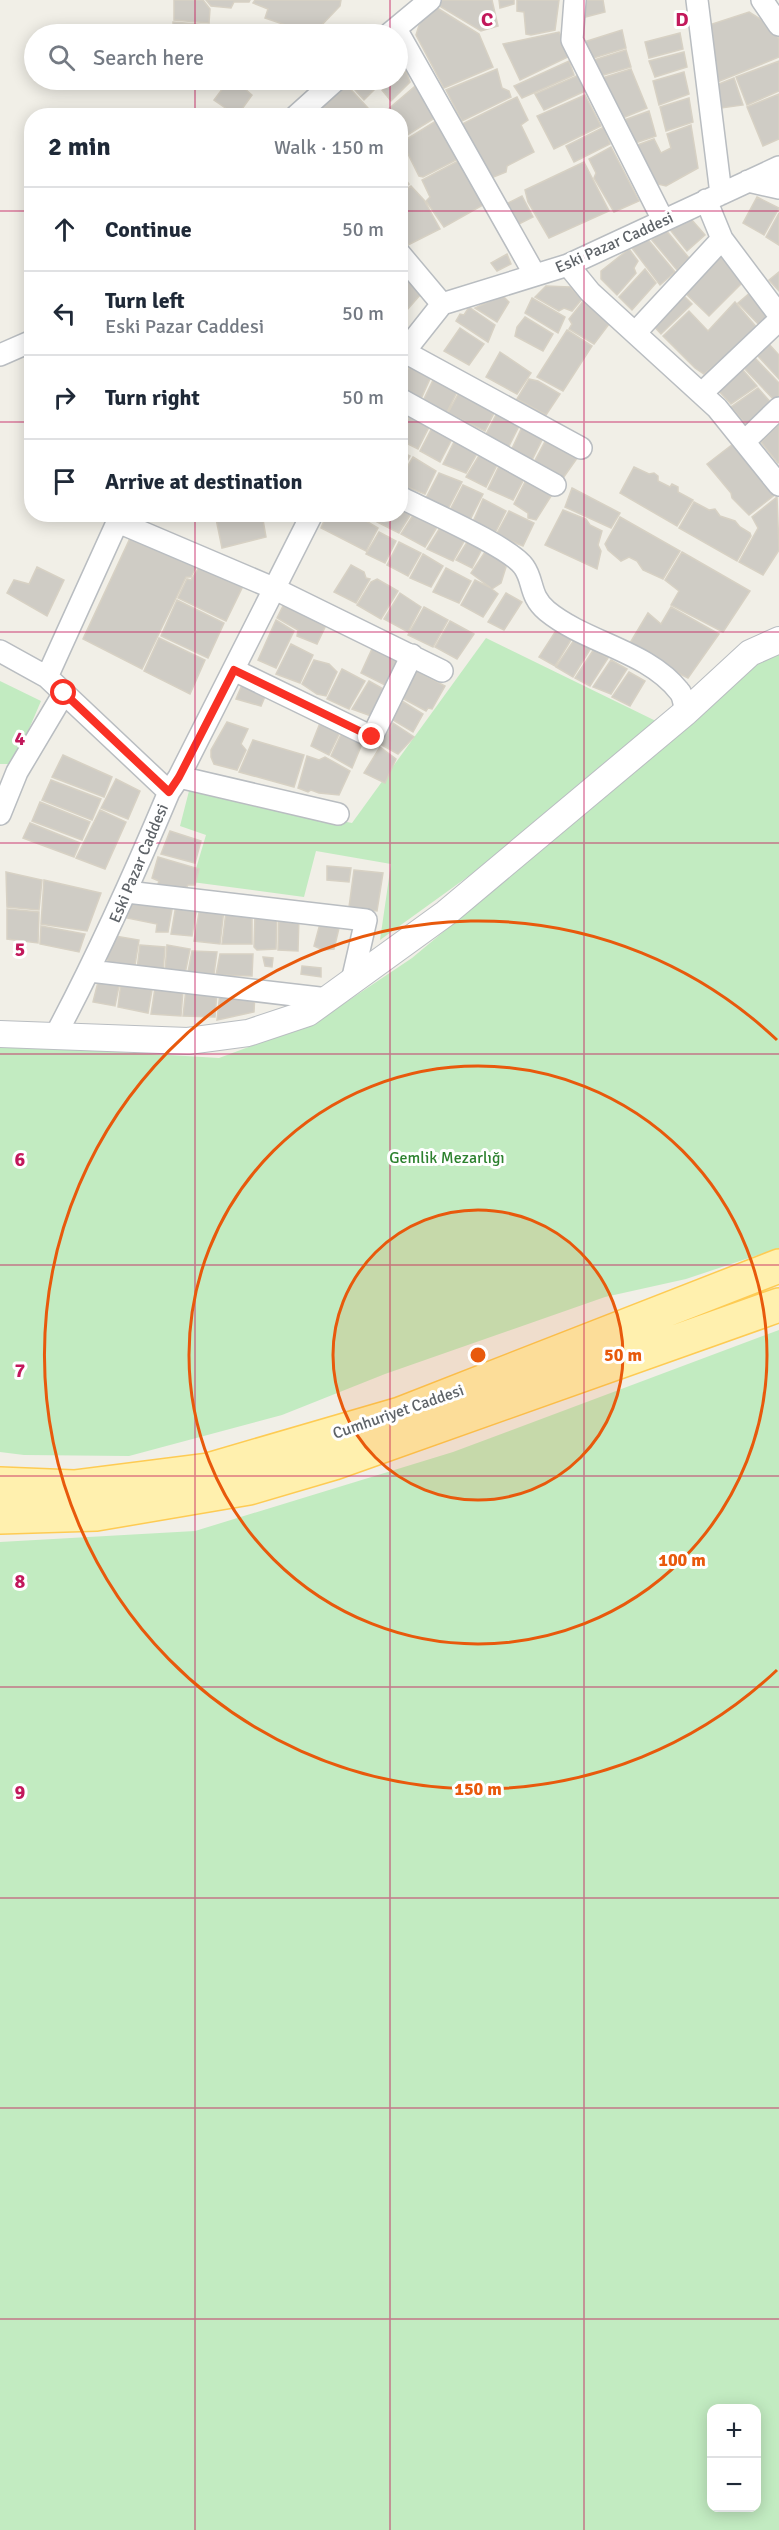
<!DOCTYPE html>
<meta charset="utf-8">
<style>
body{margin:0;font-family:Signika,sans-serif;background:#f2f2f3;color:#1f2937}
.controls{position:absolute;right:18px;bottom:18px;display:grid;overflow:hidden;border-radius:12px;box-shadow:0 3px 15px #0003}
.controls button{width:54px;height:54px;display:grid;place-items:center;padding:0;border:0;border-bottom:2px solid #e0e1e3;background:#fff;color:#1f2937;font:30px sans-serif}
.stop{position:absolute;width:18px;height:18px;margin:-14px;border:4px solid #f93125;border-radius:50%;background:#fff}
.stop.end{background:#f93125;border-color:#fff;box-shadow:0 2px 6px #0008}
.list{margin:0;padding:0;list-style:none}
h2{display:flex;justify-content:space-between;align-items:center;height:78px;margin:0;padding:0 24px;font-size:26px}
h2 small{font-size:20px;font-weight:400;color:#747a83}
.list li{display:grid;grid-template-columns:39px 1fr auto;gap:18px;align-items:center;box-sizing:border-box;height:84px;padding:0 24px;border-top:2px solid #e0e1e3}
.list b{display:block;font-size:22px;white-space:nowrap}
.list p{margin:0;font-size:20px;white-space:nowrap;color:#747a83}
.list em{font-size:20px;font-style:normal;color:#747a83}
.icon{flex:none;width:33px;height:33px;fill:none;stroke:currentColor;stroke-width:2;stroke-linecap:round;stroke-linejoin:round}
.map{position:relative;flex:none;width:779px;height:2530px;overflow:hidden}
.search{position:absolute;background:#fff;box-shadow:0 3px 15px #0003;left:24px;top:24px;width:384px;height:66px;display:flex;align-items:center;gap:15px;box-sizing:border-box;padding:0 21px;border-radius:33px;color:#747a83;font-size:22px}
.panel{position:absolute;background:#fff;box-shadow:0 3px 15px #0003;left:24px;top:108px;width:384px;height:414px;border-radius:24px}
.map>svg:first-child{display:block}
.green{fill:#c2ebc1;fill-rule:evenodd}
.building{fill:#cfccc5;stroke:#d7d1c4;stroke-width:1.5}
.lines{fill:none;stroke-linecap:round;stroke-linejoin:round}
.minor-casing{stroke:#b9bdc1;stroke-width:24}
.tertiary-casing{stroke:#b9bdc1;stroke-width:28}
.primary-casing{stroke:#fecb53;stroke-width:36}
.minor{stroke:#fff;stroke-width:21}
.tertiary{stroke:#fff;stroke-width:26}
.primary{stroke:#fff0ae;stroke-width:33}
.route{stroke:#f93125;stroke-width:8}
.grid{fill:none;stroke:#c2185b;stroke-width:1.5;stroke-opacity:0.55}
.ring{fill:none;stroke:#e8590c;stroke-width:3}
.labels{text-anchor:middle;stroke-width:6;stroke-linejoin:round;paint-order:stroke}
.street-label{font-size:16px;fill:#5e6368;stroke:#fff}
.park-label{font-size:16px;fill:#2c812e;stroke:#fff}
.grid-label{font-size:20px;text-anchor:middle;font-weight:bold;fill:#c2185b;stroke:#fff;stroke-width:6;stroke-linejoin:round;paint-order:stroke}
.centre{fill:#e8590c;stroke:#fff;stroke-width:3}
.ring-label{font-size:18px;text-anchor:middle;font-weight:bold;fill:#e8590c;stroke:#fff;stroke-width:6;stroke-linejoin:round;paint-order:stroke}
</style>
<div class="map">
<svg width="779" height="2530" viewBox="0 0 779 2530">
<rect width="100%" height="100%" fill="#f1efe7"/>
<path class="green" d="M486,638l174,85 -151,124 -129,93 11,-76 -75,-13 -12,46 -112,-15 14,-47 -26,-9 9,-35 163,32z
M779,654v594l-93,31 -81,18 -220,77 -103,41 -153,41 -105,-1 -24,-3v-407l219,13 99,-37 94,-63 247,-206 63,-64 41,-28z
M0,681l41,20 -27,63h-14z
M779,1330v1200h-779v-988l195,-11 258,-79zM712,2408h44v100h-44z"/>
<path class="building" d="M174,0h29l7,9 -1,14 -35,-3z
M206,0h44l-1,2h-15l-3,6 -20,-2z
M255,0h86l-1,6 -25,26 -6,1 -44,-15 3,-9 -15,-6z
M441,0h51l6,26 -17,5 -45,-27z
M499,0h15v4l-14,4z
M517,0h42l-4,30 -24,5 -5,-1 -2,-22 -7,-1z
M578,0h25l2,12 -27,7z
M434,6l45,28 14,33 -49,21 -28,-53 6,-19z
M749,12l21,13 9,14v18l-69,28 -7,-58z
M173,22l36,3v3l8,2v4h-44z
M622,30l4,18 -36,11 -6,-17z
M559,32l11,24 -50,24 -17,-36z
M680,33l3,16 -34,9 -4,-16z
M398,43l11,18 -11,10z
M626,50l5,17 -31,9 -6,-16z
M684,52l3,15 -32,10 -6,-16z
M569,61l5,14 -52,23 -8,-12z
M779,61v30l-32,14 -11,-28z
M497,69l5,19 7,3 2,6 -49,24 -16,-31z
M631,69l16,39 -27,11 -21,-40z
M406,71l4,11 -19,19 -9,-11z
M684,72l5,22 -30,11 -6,-24z
M579,75l6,16 -41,19 -9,-16z
M734,78l9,27 -29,4 -5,-21z
M229,80h6l17,15 -15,21 -23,-16z
M346,80h38l-20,20z
M344,82l24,26 -6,8h-54z
M420,82l18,34 -37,23 -1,-23h-13l-2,-4z
M779,94v45l-16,7 -16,-39z
M585,95l16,31 -47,23 -17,-33z
M517,97l11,23 -7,5 13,27 -27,14 -1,6 -15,6 -29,-54z
M689,98l4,24 -27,9 -6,-24z
M649,111l7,25 -24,8 -13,-22z
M439,119l21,39 -37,19 -4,-1 -17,-34z
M691,125l7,43 -32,18 -16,-4 -18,-35 22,-8 7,14 10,-5 -4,-14z
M604,127l6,17 -36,18 -8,-16z
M611,147l28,54 -25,11 -20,-34 2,-5 -7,-14z
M460,160l23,45 -39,22 -18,-26 4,-4 -8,-17z
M584,162l25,49 -60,27 -21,-36 -3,-12z
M400,172l9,12 -9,6z
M411,186l13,14 16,29 -34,17 -6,-7v-46z
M522,196l11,21 -20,10 -11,-21z
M757,197l22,11 -15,27 -21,-12z
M684,211l21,24 -18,16 -23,-29z
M779,213v32l-13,-8z
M665,229l24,29 -12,12 -25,-30z
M645,236l30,36 -15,13 -28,-37z
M629,249l9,12 -4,7 2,5 -19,22 -16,-16v-8z
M718,252l27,28 -36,36 -28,-27z
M507,254l4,10 -14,7 -6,-8z
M405,267l16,27 -21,24v-44z
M645,269l11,14 -24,27 -13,-13z
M779,272v19l-10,-11z
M546,286l24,1 12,12 -10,12 -8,-3 -5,3 -24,-14z
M678,290l14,14 -31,30 -11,-12z
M752,291l21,23 -12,13 -23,-24z
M502,295l7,7 -12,20 -22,-14z
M532,298l33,19 -7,16 -33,-20z
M584,300l25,24 -15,20 -25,-15 3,-5 -3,-5z
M735,302l23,27 -54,45 -9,-6 -32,-32 26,-25 19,20z
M469,307l26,18 -7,17 -32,-21 4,-7 4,1z
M525,317l28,17 -10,17 -28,-15 2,-9z
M460,328l24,16 -15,21 -25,-14z
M567,330l25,16 -29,45 -26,-14z
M768,343l11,12v24l-21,-23z
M500,352l31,21 -14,21 -31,-17z
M754,357l25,26v17l-3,2 -32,-34z
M412,362l21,10 -12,27 -21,-10v-7z
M742,369l15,17 -26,18 -13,-14z
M436,374l24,12 -14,28 -24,-11z
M529,379l9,2 22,13 -14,21 -29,-16z
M462,387l35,20 -12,24 -37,-18z
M758,388l15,17 -24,23 -18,-21z
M400,406l10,5 -10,17z
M498,411l22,13 -12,24 -24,-10z
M412,412l19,11 -13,26 -18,-9v-8z
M434,424l20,11 -14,27 -20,-11z
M779,424v37l-1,2 -17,-21z
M523,425l21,11 -14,28 -20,-11z
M548,436l32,18 -19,27 -29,-15z
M456,438l23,12 -13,23 -23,-9z
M733,444l43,50 -27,21 -17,-17 -1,-5 -24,-29z
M400,451l10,5 -10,17z
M480,454l18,9 -12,24 -20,-10z
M413,457l23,14 -11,23 -15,-6 -2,1 -8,-5v-5z
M501,462l24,15 -12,23 -25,-11z
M634,467l15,7 5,-1 4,3v5l12,6 2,-3 6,3v5l15,8 -16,26 -57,-33z
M439,473l23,9 -14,27 -22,-11z
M527,478l26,15 -17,27 -8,-2v-5l-14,-9z
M463,485l20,9 -13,26 -20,-10z
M572,488l48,25 -9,15 -46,-21z
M777,497l2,53 -16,25 -24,-13 19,-34 -6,-11z
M483,499l23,12 -12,24 -22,-11z
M400,502l14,7 -15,24 -22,-11 4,-8h19z
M694,502l15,8 6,-1 5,7 15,5 5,6 10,6 1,3 -14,25 -58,-33z
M417,509l23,13 -15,25 -24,-13z
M563,510l23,9 4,6 12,6 -4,14 3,6 -4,18 -52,-24z
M509,511l25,12 -11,23 -27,-11z
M215,514h47l4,23 -44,11z
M327,514h33l1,4 17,10 -12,23 -45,-23z
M620,517l60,34 -17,28 -20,-9 -6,-9 -8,-4 -8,4 -13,-11 -3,-6z
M443,523l24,13 -14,25 -26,-12z
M379,532l17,9 -11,22 -19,-9z
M132,534l65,31 -6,12h-5l-44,92 -59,-30z
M469,539l14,8 -11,21 -16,-8z
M399,542l22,11 -13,23 -21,-11z
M487,549l15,9 4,9 -5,16 -9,6 6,5 -15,23 -22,-12 14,-25 16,8 -20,-15z
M682,552l68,39 -27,41 -52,-27 8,-14 -14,-11z
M423,554l20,12 -12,21 -21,-9z
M351,565l13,7 2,6 4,1 -14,24 -22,-11z
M200,566l43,20 -17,35 -48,-23 9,-19 4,1z
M37,567l27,13 -17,36 -40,-23 7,-13 15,4z
M446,568l25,13 -12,22 -26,-11z
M377,579l21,12 -17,28 -24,-14 14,-23z
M400,593l21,14 -13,25 -24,-13z
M506,593l16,9 -18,28 -16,-8z
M177,600l47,23 -16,35 -47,-22z
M285,602l42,21 -10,21 -20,-8 1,-6 -21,-12z
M424,607l24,13 -15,27 -25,-12z
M671,607l48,27 -31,44 -61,-30 21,-35 13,11z
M276,620l18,11 -18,37 -18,-8z
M450,621l24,13 -17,25 -22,-12z
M559,626l15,9 -19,31 -16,-9z
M576,637l15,11 -18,29 -17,-10z
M159,638l46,22 -15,34 -46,-23z
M291,644l22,11 -13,28 -24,-9z
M372,649l16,4 10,9 -11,24 -26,-13z
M594,649l14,9 -18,28 -15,-8z
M314,660l15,4 8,8 -11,24 -9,-2 -15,-10z
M611,660l16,9 -16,25 -18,-7z
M342,669l23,12 -16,28 -22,-10z
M415,670l30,16 -13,23 -4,-1 -2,3 -22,-12 1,-8z
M629,672l16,9 -15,25 -18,-9z
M245,678l24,9 -8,19 -25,-7z
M369,681l18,10 -13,26 -22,-8z
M402,701l21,13 -10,18 -20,-12z
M322,718l21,8 -14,29 -18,-9z
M227,722l21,7 -7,15 5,6 -9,20 -23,-6 -3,-7v-7z
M393,723l21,14 -16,17 -18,-10z
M344,728l20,11 -12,29 -21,-12z
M253,740l51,15 -10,32 -55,-15z
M380,747l16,12 -11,24 -21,-10z
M63,755l49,22 -8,20 -52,-20z
M307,756l12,4 6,-3 25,14 -11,24 -20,-2 -8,-3 -3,2 -10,-4z
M116,779l24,12 -12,28 -27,-11z
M51,780l50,19 -9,21 -50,-20z
M40,802l50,20 -8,18 -50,-19z
M100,810l26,12 -21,47 -29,-11z
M30,823l50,20 -6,14 -51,-19z
M170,831l31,10 -6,22 -34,-9z
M158,857l41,12 -4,16h-7l-2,3h-15l-13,-4 1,-3 -7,-3z
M327,866l24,2 -2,14 -22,-2z
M354,870l29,3 -6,38 -28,-4z
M6,872l36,8 -3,30 -32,-3z
M44,880l57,13 -14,38 -46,-7z
M133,900l40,4 -5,28h-12l1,-8 -30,-6z
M176,905l21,1 -5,30 -21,-2z
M200,907l24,2 -4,35 -26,-3z
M7,909l32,3 -1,31 -31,-4z
M226,912l26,1v31h-30z
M255,914h22l-1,35 -19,1 -3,-3z
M279,914l20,2 -1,35 -20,-1z
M321,920l19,4 -6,25 -11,1 -9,-4z
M41,926l44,8 -6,18 -39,-8z
M115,936l24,4 -4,25 -27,-3 -2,-9z
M140,945l25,2 -2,25 -26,-3z
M167,945l23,4 -5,25 -20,-2z
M192,951l25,1 -3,22 -26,-2z
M220,954h33l-1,22 -36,-1z
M263,957l10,1 -1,9 -7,-1z
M302,966l19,2v9l-20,-3z
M99,978l21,3 -5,25 -22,-4z
M121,983l21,2 10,5 -4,23 -30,-6z
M155,988l28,2 -2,26 -30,-2z
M186,989l31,3 -2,25 -32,-1z
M255,992l-1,20 -37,8 3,-27z"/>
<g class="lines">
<g class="minor-casing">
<path id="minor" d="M575,0l-3,40 91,180
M697,0l24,194
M762,0l17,25
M396,29l139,246
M389,34l41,-34
M296,116l40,-36
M748,181l31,7
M706,200l16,39 57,76
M400,254l42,50
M568,265l22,27 127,116 62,77
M635,333l87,-94
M403,351l178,97
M0,355l32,-14
M400,357l42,-53 126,-39 211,-98
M702,393l77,-73
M400,399l155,86
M745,441l34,-33
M400,497c25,13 111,50 124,70 10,14 5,29 23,44 39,32 101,40 132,80 5,5 5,15 7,21
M118,522l155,66 169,83
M0,651l47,26 122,115
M234,670l138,67 40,-82
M47,677l74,-163
M179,777l159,37
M0,814l17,-42 47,-79
M127,892l239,28 -14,61
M90,971l238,28
M55,1036c43,-80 79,-161 114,-244l10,-15 133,-263"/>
</g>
<g class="tertiary-casing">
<path id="tertiary" d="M0,1034l188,7 60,-8 60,-20 138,-100 240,-201 64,-59 29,-13"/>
</g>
<g class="primary-casing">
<path id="primary" d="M0,1484l74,3 134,-17 192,-56 379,-148
M0,1517l96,-3 153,-26 85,-25 445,-158"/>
</g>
<use href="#minor" class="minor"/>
<use href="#tertiary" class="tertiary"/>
<use href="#primary" class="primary"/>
</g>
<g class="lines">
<path class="route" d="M64,693l105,99 10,-15 55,-107 138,67"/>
</g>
<path class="grid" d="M195,0v34M390,0v34M584,0v2530M195,80v36M390,80v36M0,211h32M400,211h379M0,422h32M400,422h379M195,514v2016M390,514v2016M0,632h779M0,843h779M0,1054h779M0,1265h779M0,1476h779M0,1687h779M0,1898h779M0,2108h779M0,2319h779"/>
<circle cx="478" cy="1355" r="145" fill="#e8590c" fill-opacity=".12"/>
<g class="ring">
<circle cx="478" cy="1355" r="145"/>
<circle cx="478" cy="1355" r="289"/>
<path d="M777 1670A434 434 0 1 1 777 1040"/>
</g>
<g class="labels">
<g class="street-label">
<text transform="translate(614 242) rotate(-24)" y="6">Eski Pazar Caddesi</text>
<text transform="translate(138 863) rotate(-67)" y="6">Eski Pazar Caddesi</text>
<text transform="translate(398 1411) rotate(-19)" y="6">Cumhuriyet Caddesi</text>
</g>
<g class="park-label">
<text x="447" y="1163">Gemlik Mezarlığı</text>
</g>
</g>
<g class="grid-label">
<text x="487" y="26">C</text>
<text x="682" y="26">D</text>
<text x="20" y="745">4</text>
<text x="20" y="956">5</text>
<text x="20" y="1166">6</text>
<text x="20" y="1377">7</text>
<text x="20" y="1588">8</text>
<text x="20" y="1799">9</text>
</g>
<circle cx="478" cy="1355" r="9" class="centre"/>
<g class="ring-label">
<text x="623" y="1361">50 m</text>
<text x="682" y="1566">100 m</text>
<text x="478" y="1795">150 m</text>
</g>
</svg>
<div class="controls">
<button>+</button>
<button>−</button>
</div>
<div class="stop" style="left:64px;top:693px"></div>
<div class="stop end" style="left:372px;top:737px"></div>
<div class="search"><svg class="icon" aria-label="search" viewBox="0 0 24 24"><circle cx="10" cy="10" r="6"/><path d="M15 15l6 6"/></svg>Search here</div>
<section class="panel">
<h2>2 min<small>Walk · 150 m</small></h2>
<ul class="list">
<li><svg class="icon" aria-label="ahead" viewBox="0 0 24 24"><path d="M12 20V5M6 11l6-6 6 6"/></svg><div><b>Continue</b></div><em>50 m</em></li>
<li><svg class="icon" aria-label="left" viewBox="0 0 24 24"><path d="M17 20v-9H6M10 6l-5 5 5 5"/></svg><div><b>Turn left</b><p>Eski Pazar Caddesi</p></div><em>50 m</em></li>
<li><svg class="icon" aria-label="right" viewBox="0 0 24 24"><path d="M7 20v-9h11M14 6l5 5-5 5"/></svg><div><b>Turn right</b></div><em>50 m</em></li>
<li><svg class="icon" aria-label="arrive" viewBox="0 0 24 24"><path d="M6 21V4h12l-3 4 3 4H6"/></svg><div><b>Arrive at destination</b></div></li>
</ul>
</section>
</div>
